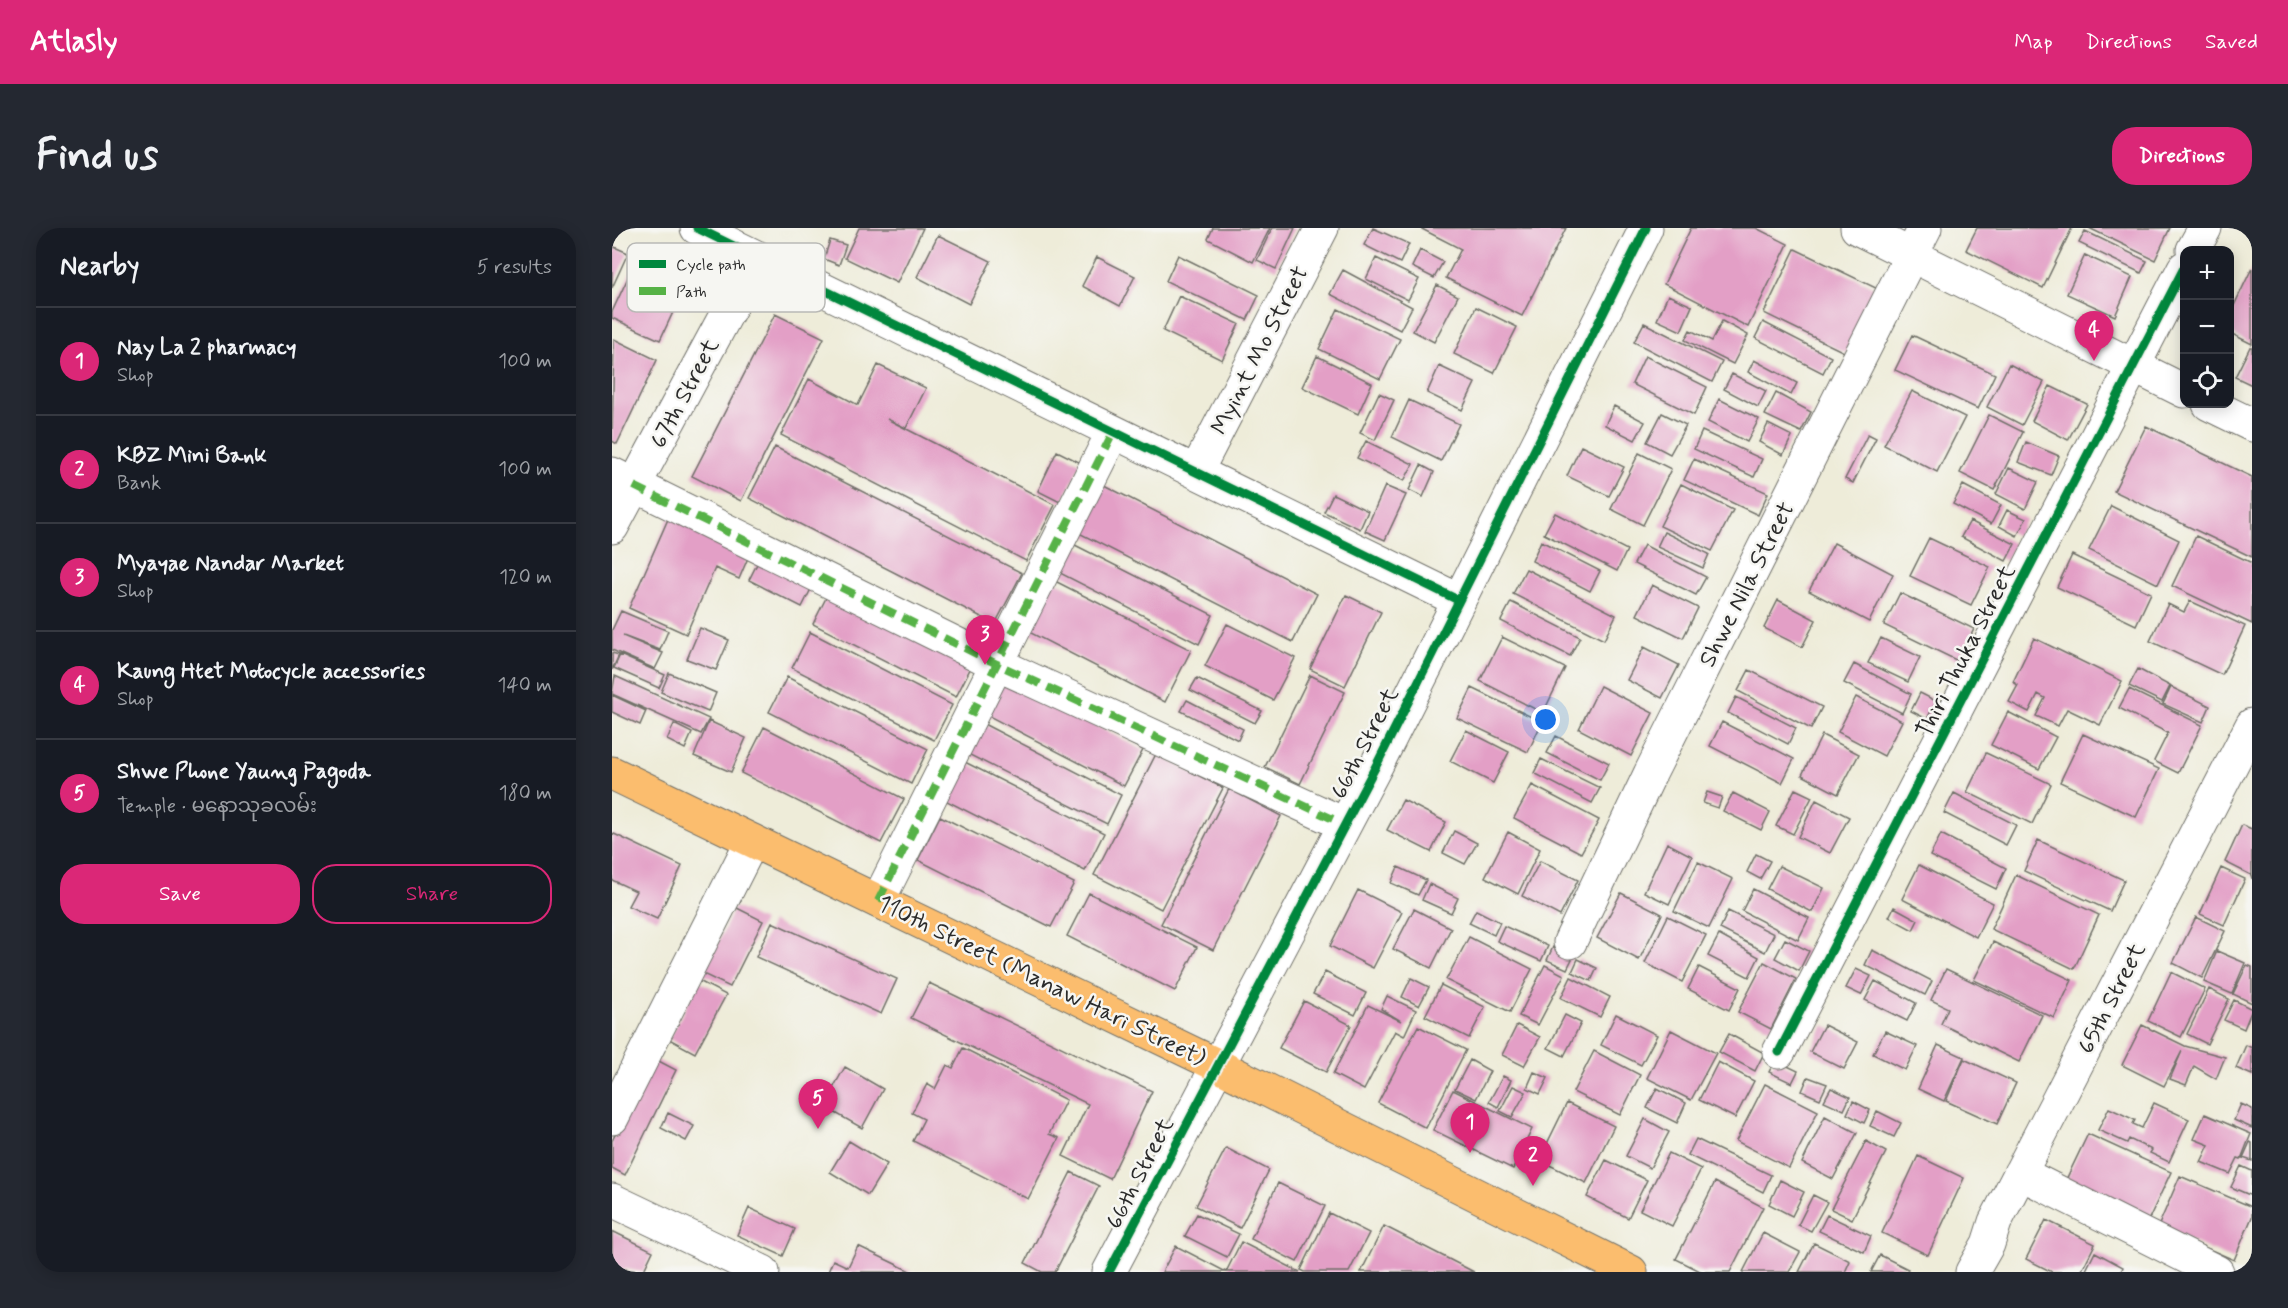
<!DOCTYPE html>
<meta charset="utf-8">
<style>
body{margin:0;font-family:Mynerve,"Noto Sans Myanmar",sans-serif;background:#242831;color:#f1f3f6}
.controls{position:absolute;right:18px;top:18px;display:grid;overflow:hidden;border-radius:12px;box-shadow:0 3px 15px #0003}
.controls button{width:54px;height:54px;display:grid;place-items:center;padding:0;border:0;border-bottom:2px solid #363941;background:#171b24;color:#f1f3f6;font:30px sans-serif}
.you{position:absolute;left:934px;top:492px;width:21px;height:21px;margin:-15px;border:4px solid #fff;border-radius:50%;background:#1a73e8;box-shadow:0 0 0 9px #1a73e833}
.badge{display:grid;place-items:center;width:39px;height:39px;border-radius:50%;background:#db2777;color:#fff;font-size:20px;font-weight:700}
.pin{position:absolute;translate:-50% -50px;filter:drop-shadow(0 2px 3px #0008)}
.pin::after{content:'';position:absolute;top:32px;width:21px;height:18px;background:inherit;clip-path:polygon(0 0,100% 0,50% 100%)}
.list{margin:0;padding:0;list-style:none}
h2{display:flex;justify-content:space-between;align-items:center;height:78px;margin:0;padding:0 24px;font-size:26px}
h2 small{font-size:20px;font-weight:400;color:#9ea1a6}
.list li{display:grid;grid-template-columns:39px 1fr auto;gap:18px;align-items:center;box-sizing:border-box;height:108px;padding:0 24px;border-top:2px solid #363941}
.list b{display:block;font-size:22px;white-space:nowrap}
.list p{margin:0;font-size:20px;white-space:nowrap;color:#9ea1a6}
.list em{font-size:20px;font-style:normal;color:#9ea1a6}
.actions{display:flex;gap:12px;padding:18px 24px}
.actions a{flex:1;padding:14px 0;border:2px solid #db2777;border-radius:24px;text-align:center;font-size:21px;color:#db2777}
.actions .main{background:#db2777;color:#fff}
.icon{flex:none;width:33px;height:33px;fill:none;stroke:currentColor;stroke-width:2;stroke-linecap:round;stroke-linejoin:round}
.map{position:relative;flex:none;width:1640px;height:1044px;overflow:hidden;border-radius:24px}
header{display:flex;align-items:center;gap:36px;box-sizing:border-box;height:84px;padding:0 30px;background:#db2777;color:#fff}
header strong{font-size:28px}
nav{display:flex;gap:33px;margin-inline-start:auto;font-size:21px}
.intro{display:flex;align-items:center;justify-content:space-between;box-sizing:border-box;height:144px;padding:0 36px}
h1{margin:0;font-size:42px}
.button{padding:15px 27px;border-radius:24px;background:#db2777;color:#fff;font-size:21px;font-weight:700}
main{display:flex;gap:36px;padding:0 36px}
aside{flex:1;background:#171b24;border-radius:24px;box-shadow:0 3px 15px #0003}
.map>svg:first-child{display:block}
.building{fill:#e39fc6}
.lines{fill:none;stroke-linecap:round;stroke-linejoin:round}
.minor-casing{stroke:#6f6f68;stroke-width:35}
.major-casing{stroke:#6f6f68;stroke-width:35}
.minor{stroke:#fff;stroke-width:33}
.major{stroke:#fbbd6e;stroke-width:33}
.quiet{stroke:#56b246;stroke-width:8;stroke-dasharray:15 8;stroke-linecap:butt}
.cycleway-casing{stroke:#f6f6f2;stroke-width:13}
.cycleway{stroke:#00873e;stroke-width:9}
.labels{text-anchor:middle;stroke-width:5;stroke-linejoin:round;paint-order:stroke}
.street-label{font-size:24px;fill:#2b2b2b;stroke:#f6f6f2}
.key{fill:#f6f6f2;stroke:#b9b9b6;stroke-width:1.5}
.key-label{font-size:16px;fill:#2b2b2b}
</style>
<header>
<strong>Atlasly</strong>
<nav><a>Map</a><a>Directions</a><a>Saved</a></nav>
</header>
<div class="intro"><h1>Find us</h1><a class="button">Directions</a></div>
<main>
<aside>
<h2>Nearby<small>5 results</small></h2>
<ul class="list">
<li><span class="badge">1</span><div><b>Nay La 2 pharmacy</b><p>Shop</p></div><em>100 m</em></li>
<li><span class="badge">2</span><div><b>KBZ Mini Bank</b><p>Bank</p></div><em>100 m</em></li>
<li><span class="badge">3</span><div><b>Myayae Nandar Market</b><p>Shop</p></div><em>120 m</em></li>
<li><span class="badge">4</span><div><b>Kaung Htet Motocycle accessories</b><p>Shop</p></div><em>140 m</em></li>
<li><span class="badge">5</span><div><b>Shwe Phone Yaung Pagoda</b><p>Temple · မနောသုခလမ်း</p></div><em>180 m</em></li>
</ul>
<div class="actions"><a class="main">Save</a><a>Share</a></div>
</aside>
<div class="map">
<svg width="1640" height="1044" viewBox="0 0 1640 1044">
<rect width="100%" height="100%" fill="#f6f6f2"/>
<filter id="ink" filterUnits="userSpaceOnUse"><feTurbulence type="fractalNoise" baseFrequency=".0167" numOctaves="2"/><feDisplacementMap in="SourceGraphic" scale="12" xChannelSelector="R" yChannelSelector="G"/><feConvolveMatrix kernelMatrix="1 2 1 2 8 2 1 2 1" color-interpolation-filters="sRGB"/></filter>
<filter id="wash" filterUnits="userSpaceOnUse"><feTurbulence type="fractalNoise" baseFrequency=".008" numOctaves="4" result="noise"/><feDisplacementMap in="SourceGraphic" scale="24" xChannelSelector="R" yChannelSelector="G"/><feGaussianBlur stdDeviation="1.35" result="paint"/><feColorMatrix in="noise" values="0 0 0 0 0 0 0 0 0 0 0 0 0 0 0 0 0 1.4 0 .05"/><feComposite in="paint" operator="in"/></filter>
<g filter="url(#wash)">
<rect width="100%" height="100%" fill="#eeecd9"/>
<g id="blocks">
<path class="building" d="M247,0h64l-26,55 -52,-25z
M601,0h57l-17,34 -45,-23z
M660,0h23l-19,41 -19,-9z
M761,0l36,16 -9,19 -36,-18z
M808,0h146l-44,88 -76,-38 15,-29z
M1079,0h65l32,16 -40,83 -84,-43z
M1365,0h95l-29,60 -77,-38z
M1477,0h81l-15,32z
M1473,3l62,30 -6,12 -62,-30z
M326,7l53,26 -22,43 -52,-27z
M218,12l16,5 -7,20 -15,-6z
M0,18l16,7 -16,35z
M1183,21l83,40 -32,64 -82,-40z
M808,22l23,12 -9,16 -22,-11z
M27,26l50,24 -29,62 -48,-22v-6z
M566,27l81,40 -12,25 -81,-39z
M1473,27l47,22 -17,39 -48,-22z
M485,29l38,19 -15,30 -38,-20z
M764,30l43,21 -11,21 -42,-21z
M1640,40v76l-22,-11v-19z
M731,42l69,37 -12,23 -70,-36z
M825,57l21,11 -24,46 -21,-11z
M1056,67l24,11 -11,25 -24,-11z
M567,68l60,28 -17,36 -59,-29z
M864,79l41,20 -23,46 -40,-19z
M726,81l62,30 -20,40 -61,-30z
M163,86l49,24 -83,163 -49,-25z
M1110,93l26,14 -15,29 -48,-24 5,-10 22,11z
M1151,94l68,35 -8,16 -68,-35z
M1032,95l78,39 -10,20 -78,-40z
M1300,107l83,39 -17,35 -83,-39z
M2,111l43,21 -40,84 -5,-3z
M1638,119h2v38l-17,-8z
M705,128l55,27 -14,31 -56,-27z
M1033,128l62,31 -13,28 -62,-31z
M1142,132l43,23 -6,12 -43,-23z
M1397,136l35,18 -22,43 -35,-18z
M266,137l48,23 -20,40 -19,-9 168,86 -29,56 -245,-126 28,-56 49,26z
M827,138l36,17 -13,27 -35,-17z
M1120,146l34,17 -8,16 -34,-18z
M1438,158l37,18 -19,36 -36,-19z
M1300,163l53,26 -28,55 -53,-27z
M767,165l15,7 -19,40 -15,-7z
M1164,165l35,19 -10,20 -36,-17z
M1107,171l40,20 -12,23 -39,-20z
M797,172l50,24 -18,37 -49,-24z
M1002,178l31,16 -10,18 -30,-15z
M1050,185l24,12 -16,29 -23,-12z
M1377,187l34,17 -29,58 -34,-17z
M1156,196l24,12 -9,19 -24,-13z
M1534,198l106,51v80l-138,-66z
M1090,203l60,28 -8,18 -60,-28z
M1256,206l8,4 -23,45 -8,-4z
M754,213l47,23 -9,17 -47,-23z
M1414,214l33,14 -8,19 -33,-13z
M969,218l43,21 -15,29 -42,-20z
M163,219l247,126 -27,51 -246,-126z
M445,223l24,12 -19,40 -24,-12z
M1027,225l32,16 -28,56 -32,-16z
M1082,231l74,34 -10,22 -74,-35z
M809,237l13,7 -11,25 -14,-7z
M1397,240l29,14 -13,27 -29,-15z
M488,255l217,111 -24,48 -218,-111z
M1069,256l52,26 -21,41 -52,-25z
M1351,257l38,20 -10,19 -38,-20z
M773,258l21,9 -21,45 -20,-9z
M721,266l35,17 -8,18 -36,-17z
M1499,278l68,34 -21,44 -69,-34z
M60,282l81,36 -14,33 -24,-11 -29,66 -57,-26z
M1395,282l19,9 -9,17 -18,-10z
M943,285l72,37 -10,21 -73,-37z
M1358,293l45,23 -9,17 -45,-24z
M1052,304l45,22 -6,14 -46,-21z
M1584,308l56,27v61l-80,-38z
M1317,310l61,29 -19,38 -61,-29z
M929,313l59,30 -10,20 -58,-30z
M1222,315l59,31 -24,48 -60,-31z
M461,316l140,71 -14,29 -141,-72z
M1032,317l62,32 -10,18 -62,-31z
M1460,327l79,38 -15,32 -79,-38z
M149,328l53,27 -12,24 -53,-27z
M914,341l90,46 -12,25 -91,-46z
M441,352l138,70 -26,52 -138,-71z
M1040,357l46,23 -15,30 -46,-23z
M218,362l143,73 -17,34 -143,-73z
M1288,365l74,36 -16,32 -74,-36z
M734,367l35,17 -36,74 -35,-17z
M1166,372l38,20 -14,27 -38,-19z
M1578,373l55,25 -23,49 -72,-34 18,-37 16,8z
M899,374l69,35 -10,19 -69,-35z
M9,383l47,20 -8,19 -37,-14 40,17 -8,16 -43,-19v-20z
M615,396l68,34 -22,42 -68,-34z
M88,400l29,12 -13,30 -29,-11z
M198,404l142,73 -18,35 -142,-72z
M890,409l63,31 -22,45 -63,-32z
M1269,410l39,19 -12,25 -40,-19z
M1422,410l88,43 -22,44 -33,-16 -9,17 -22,-10 9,-18 -7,-4 -9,18 -20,-10 9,-17 -5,-3z
M1032,419l35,18 -17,33 -35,-18z
M0,425l7,2 -7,15z
M8,427l45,20 -6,13 -45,-20z
M1242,436l57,30 -9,19 -58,-30z
M1526,441l32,17 -8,16 -33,-16z
M1137,442l73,37 -11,22 -73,-38z
M57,445l47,20 -8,19 -47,-20z
M698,447l35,17 -45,92 -35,-17z
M3,448l94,43 -8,15 -89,-40z
M175,449l141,72 -17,35 -142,-72z
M389,449l142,73 -19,36 -141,-73z
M585,450l65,33 -7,12 -65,-33z
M988,458l53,27 -22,43 -52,-27z
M1559,459l39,19 -7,16 -40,-18z
M860,460l70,34 -14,30 -71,-34z
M1517,461l73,36 -24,48 -24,-12 14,-28 -49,-25z
M1308,465l16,8 -9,18 -16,-8z
M0,467l34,16 -6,14 -28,-13z
M1124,469l60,31 -8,16 -60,-31z
M1244,469l46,24 -18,35 -46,-24z
M575,472l56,29 -5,11 -57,-29z
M1396,484l48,25 -17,32 -48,-24z
M97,493l37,17 -15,34 -37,-16z
M366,493l143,74 -14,29 -145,-73z
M1110,494l72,37 -12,24 -72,-37z
M62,496l18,9 -7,16 -18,-9z
M152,499l140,72 -23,44 -140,-70z
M854,502l43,22 -16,31 -43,-22z
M1471,506l76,35 -23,48 -76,-35z
M1210,507l37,19 -21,40 -36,-19z
M944,508l53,27 -9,17 -53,-27z
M1374,525l65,31 -19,40 -65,-32z
M544,526l67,34 -62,121 -67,-34z
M347,531l145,74 -19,38 -146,-74z
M929,531l59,29 -8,15 -58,-30z
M920,557l67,35 -18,33 -67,-35z
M617,561l52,27 -68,134 -52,-26z
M1183,561l17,8 -19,37 -17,-8z
M1095,564l15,5 -4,11 -15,-5z
M1121,565l37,19 -9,18 -38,-19z
M1342,565l62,32 -10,20 -62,-32z
M791,572l43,22 -15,30 -44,-22z
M1204,572l33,17 -19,36 -32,-16z
M328,588l134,67 -23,44 -133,-67z
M1630,597l10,4v50l-1,-4 -26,-13z
M842,603l23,12 -12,21 -22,-11z
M896,604l32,17 -22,45 -33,-17z
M0,605l70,33 -25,53 -29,-13 8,-15 -24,-11z
M1329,606l65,34 -10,21 -66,-33z
M1426,612l86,40 -14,31 -86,-40z
M1055,615l25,13 -23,48 -25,-12z
M1144,626l14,7 -10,18 -13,-7z
M928,633l38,19 -18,36 -38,-20z
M1086,634l35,17 -24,49 -35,-17z
M1307,637l74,38 -17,34 -74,-38z
M1167,638l45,22 -12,24 -45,-23z
M786,639l28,13 -8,15 -27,-12z
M1609,640l24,11 -21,46 -24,-11z
M1404,647l83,40 -25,54 -83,-40z
M817,656l29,14 -7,15 -29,-13z
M1141,661l56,29 -11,22 -56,-29z
M746,662l44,22 -29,56 -43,-22z
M477,665l108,54 -22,44 -108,-55z
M1009,665l41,21 -23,46 -42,-22z
M123,679l28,14 -33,66 -27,-13z
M1282,679l24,13 -5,10 -24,-13z
M802,681l37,19 -20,40 -38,-19z
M864,682l24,12 -6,13 -25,-12z
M1116,683l46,23 -9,18 -45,-23z
M1056,688l38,19 -24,47 -37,-19z
M1584,689l29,14 -23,47 -29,-15z
M160,694l125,57 -16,35 -125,-57z
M892,698l44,20 -7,15 -44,-20z
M1107,707l40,22 -10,20 -41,-21z
M857,709l63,32 -22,43 -64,-32z
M1173,711l24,12 -10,20 -24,-13z
M1381,714l79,38 -18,38 -80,-38z
M941,719l20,10 -6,12 -20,-9z
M1260,722l60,31 -7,14 -60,-30z
M1605,723l28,12 -13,31 -28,-12z
M966,731l19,9 -6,13 -19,-9z
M1152,734l32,17 -25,50 -33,-17z
M933,737l19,10 -26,50 -19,-9z
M1635,737l5,2v36l-19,-9z
M1087,739l41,21 -11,22 -41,-21z
M1244,741l15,7 -10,19 -15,-7z
M1334,741l96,46 -23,47 -78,-38 7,-16 -17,-8z
M713,744l41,21 -11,22 -42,-21z
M1559,744l34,17 -24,48 -33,-16z
M959,749l39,20 -10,20 -39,-19z
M799,750l18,9 -10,19 -17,-9z
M87,753l27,14 -31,58 -26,-14z
M1263,753l41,22 -9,18 -42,-21z
M317,755l223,108 -42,88 -47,-23 25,-52 -177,-86z
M829,757l44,22 -16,31 -44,-22z
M1597,761l20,10 -22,45 -20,-10z
M775,768l29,14 -12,26 -9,-5 -31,59 -31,-16 35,-69 33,16 -20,-12z
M1622,772l18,9 -8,20 -20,-9z
M692,773l47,24 -25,47 -47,-24z
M1004,786l41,21 -16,30 -40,-20z
M953,787l16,8 -17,33 -16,-8z
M905,797l23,12 -16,29 -22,-11z
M1212,797l34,17 -14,27 -34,-17z
M1530,797l43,21 40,11 -9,22 -22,-13 -8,19 -16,-6 12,-28 -18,35 -42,-21z
M806,798l48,24 -40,78 -48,-25z
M1059,802l45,23 -25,47 -44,-22z
M1273,803l32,15 -12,24 -32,-16z
M1117,806l35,19 -9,18 -36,-19z
M1326,817l26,12 -20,44 -26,-12z
M1634,817l6,3v27l-16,-7z
M351,820l103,52 -17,34 10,4 -31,61 -115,-58 11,-22 -12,-6 15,-29 8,5 12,-24 6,3z
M982,823l46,24 -20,40 -47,-23z
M41,830l23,12 -51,105 -13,-7v-27z
M1352,831l52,24 -19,41 -51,-23z
M858,832l20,11 -14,28 -21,-10z
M1163,832l23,11 -6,12 -23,-11z
M1106,834l36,19 -19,37 -36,-18z
M233,839l38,22 -21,39 -39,-22z
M922,844l14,6 -8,16 -13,-6z
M891,848l8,4 -13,27 -9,-5z
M1196,849l19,7 -7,15 -18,-8z
M1153,856l53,27 -29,57 -53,-27z
M901,858l13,6 -14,25 -12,-6z
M1045,860l29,15 -9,20 -30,-15z
M1219,860l19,9 -6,13 -20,-9z
M841,862l79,39 -19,40 -80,-39z
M1241,873l17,9 -6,13 -17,-9z
M955,875l47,23 -28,57 -47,-23z
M1542,875l35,16 -20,43 -19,-9 2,-3 -23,-11 -2,4 -29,-13 11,-22 26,12 -2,4 9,4z
M1629,876l11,5v19l-18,-8z
M1265,883l24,12 -7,14 -24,-11z
M56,885l26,13 -8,15 -25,-13z
M1593,886l46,20 -10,25 -3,-1 -8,16 -29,-12 8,-17 -15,-6z
M1213,888l32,17 -24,46 -31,-16z
M1033,891l24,13 -19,36 -24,-12z
M1476,906l83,38 -25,53 -83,-39z
M1084,911l75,36 -8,17 -75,-37z
M237,913l38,23 -19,31 -38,-23z
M1254,913l20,11 -34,67 -21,-10z
M1638,914l2,1v18l-9,-3z
M614,920l43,22 -29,58 -44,-22z
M1057,925l32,16 -29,57 -32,-16z
M1306,928l46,22 -36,77 -46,-22z
M994,932l41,20 -19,38 -41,-21z
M1629,938l11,5v25l-21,-9z
M459,944l28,14 -44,86h-13l-17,-9z
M1568,948l72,31v10l-18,43 -76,-33z
M1168,952l24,12 -12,24 -23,-12z
M1103,954l48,25 -33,65h-28l-26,-13z
M666,955l47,23 -28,56 -46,-23z
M1201,967l14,7 -16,29 -13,-6z
M137,980l46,21 -12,27 -46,-21z
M717,985l40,20 -20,39h-44l-4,-2z
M585,986l42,20 -12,23 -42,-21z
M1215,987l44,21 -7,16 -45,-21z
M1434,992l49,24 -14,28h-29l-26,-13z
M772,998l90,46h-113z
M0,1003l41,20 -10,21 -18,-3 -2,3h-11z
M1151,1005l37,19 -11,20h-46z
M629,1014l59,30h-138l14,-26 50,26z
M1202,1015l36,18 -5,11h-46z
M246,1018l54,26h-84l5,-12 15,7z
M1483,1024l28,15 -2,5h-36z
M1268,1027l28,14 -2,3h-35z"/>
</g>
</g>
<g filter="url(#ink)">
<use href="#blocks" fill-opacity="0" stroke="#6f6f68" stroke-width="1.5"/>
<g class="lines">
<g class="minor-casing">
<path id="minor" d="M85,0l761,372
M1245,0l327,163
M1581,22l12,-22
M1597,176l43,21
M584,244l126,-244
M0,246l385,190 347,160
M0,299l144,-268
M266,673l235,-469
M958,714l80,-168 275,-546
M1167,824l405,-784
M0,890l140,-277
M1408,945l197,99
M0,972l151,72
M497,1044l269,-510 268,-534
M1360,1044l16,-28 7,-22 257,-497"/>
</g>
<g class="major-casing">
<path id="major" d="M0,545l605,292 414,207"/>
</g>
<use href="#minor" class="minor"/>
<use href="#major" class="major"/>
<path class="quiet" d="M22,258l363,178 347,160
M266,673l235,-469"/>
<g class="cycleway-casing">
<path id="cycleway" d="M85,0l761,372
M1167,824l405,-784
M497,1044l269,-510 268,-534"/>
</g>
<use href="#cycleway" class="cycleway"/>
</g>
</g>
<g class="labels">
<g class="street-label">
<text transform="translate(647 122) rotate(-63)" y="8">Myint Mo Street</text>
<text transform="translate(72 165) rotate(-62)" y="8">67th Street</text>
<text transform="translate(1134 356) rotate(-63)" y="8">Shwe Nila Street</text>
<text transform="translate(1353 423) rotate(-63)" y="8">Thiri Thuka Street</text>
<text transform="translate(752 515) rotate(-63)" y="8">66th Street</text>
<text transform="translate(430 752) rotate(26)" y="8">110th Street (Manaw Hari Street)</text>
<text transform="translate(1499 770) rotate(-63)" y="8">65th Street</text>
<text transform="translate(527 945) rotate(-63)" y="8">66th Street</text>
</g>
</g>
<rect x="15" y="15" width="198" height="69" rx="9" class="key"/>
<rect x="27" y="32" width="27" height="8" fill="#00873e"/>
<rect x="27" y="59" width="27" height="8" fill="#56b246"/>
<g class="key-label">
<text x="64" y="42">Cycle path</text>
<text x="64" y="69">Path</text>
</g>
</svg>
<div class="controls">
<button>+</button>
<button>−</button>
<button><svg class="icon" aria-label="locate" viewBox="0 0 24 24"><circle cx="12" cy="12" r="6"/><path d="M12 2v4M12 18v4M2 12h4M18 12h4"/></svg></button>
</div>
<div class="you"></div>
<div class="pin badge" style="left:858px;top:925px">1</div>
<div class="pin badge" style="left:921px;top:958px">2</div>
<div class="pin badge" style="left:373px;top:437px">3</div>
<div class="pin badge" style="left:1482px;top:133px">4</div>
<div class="pin badge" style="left:206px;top:901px">5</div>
</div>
</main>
